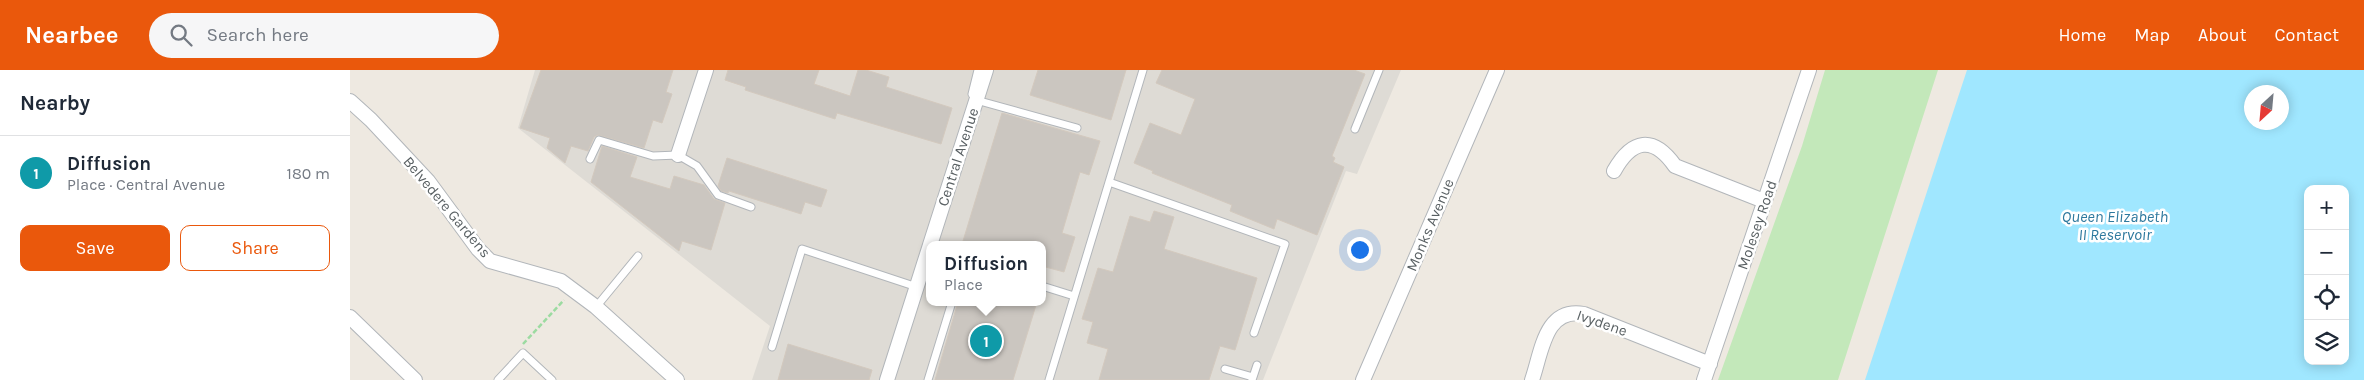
<!DOCTYPE html>
<meta charset="utf-8">
<style>
body{margin:0;font-family:Karla,sans-serif;background:#f6f6f7;color:#1f2937}
.controls{position:absolute;right:15px;bottom:15px;display:grid;overflow:hidden;border-radius:10px;box-shadow:0 2px 12px #0003}
.controls button{width:45px;height:45px;display:grid;place-items:center;padding:0;border:0;border-bottom:1px solid #e0e1e3;background:#fff;color:#1f2937;font:25px sans-serif}
.compass{position:absolute;left:1894px;top:15px;width:45px;height:45px;border-radius:50%;background:#fff;box-shadow:0 2px 12px #0003;rotate:206deg}
.you{position:absolute;left:1009px;top:179px;width:18px;height:18px;margin:-12px;border:4px solid #fff;border-radius:50%;background:#1a73e8;box-shadow:0 0 0 8px #1a73e833}
.badge{display:grid;place-items:center;width:32px;height:32px;border-radius:50%;background:#ea580c;color:#fff;font-size:16px;font-weight:700}
.pin{position:absolute;translate:-50% -50%;border:2px solid #fff;box-shadow:0 1px 5px #0006}
.popup{position:absolute;left:576px;top:171px;width:120px;height:65px;box-sizing:border-box;display:grid;place-content:center;border-radius:10px;background:#fff;filter:drop-shadow(0 1px 4px #0005);font-size:16px;white-space:nowrap;color:#747a83}
.popup b{font-size:19px;color:#1f2937}
.popup::after{content:'';position:absolute;left:50%;top:100%;margin-left:-10px;border:10px solid transparent;border-top-color:#fff}
.list{margin:0;padding:0;list-style:none}
h2{display:flex;justify-content:space-between;align-items:center;height:65px;margin:0;padding:0 20px;font-size:21px}
h2 small{font-size:16px;font-weight:400;color:#747a83}
.list li{display:grid;grid-template-columns:32px 1fr auto;gap:15px;align-items:center;box-sizing:border-box;height:75px;padding:0 20px;border-top:1px solid #e0e1e3}
.list b{display:block;font-size:19px;white-space:nowrap}
.list p{margin:0;font-size:16px;white-space:nowrap;color:#747a83}
.list em{font-size:16px;font-style:normal;color:#747a83}
.actions{display:flex;gap:10px;padding:15px 20px}
.actions a{flex:1;padding:11px 0;border:1px solid #ea580c;border-radius:10px;text-align:center;font-size:18px;color:#ea580c}
.actions .main{background:#ea580c;color:#fff}
.icon{flex:none;width:28px;height:28px;fill:none;stroke:currentColor;stroke-width:2;stroke-linecap:round;stroke-linejoin:round}
.map{position:relative;flex:none;width:2014px;height:310px;overflow:hidden}
header{display:flex;align-items:center;gap:30px;box-sizing:border-box;height:70px;padding:0 25px;background:#ea580c;color:#fff}
header strong{font-size:24px}
nav{display:flex;gap:28px;margin-inline-start:auto;font-size:18px}
.search{width:350px;height:45px;background:#f6f6f7;display:flex;align-items:center;gap:12px;box-sizing:border-box;padding:0 18px;border-radius:28px;color:#747a83;font-size:19px}
main{display:flex}
aside{flex:1;background:#fff}
.map>svg:first-child{display:block}
.industrial{fill:#dedbd5;fill-rule:evenodd}
.green{fill:#c3e8ba}
.water{fill:#a0e7ff;fill-rule:evenodd}
.building{fill:#cbc6c0;stroke:#d3c9be}
.lines{fill:none;stroke-linecap:round;stroke-linejoin:round}
.lane-casing{stroke:#b2b6ba;stroke-width:9}
.street-casing{stroke:#b2b6ba;stroke-width:16}
.path{stroke:#9cdba1;stroke-width:2.5;stroke-dasharray:5 2.5;stroke-linecap:butt}
.lane{stroke:#fff;stroke-width:7}
.street{stroke:#fff;stroke-width:14}
.labels{text-anchor:middle;stroke-width:5;stroke-linejoin:round;paint-order:stroke}
.street-label{font-size:15px;fill:#596063;stroke:#fff}
.water-label{font-size:16px;font-style:italic;fill:#2e799e;stroke:#fff}
</style>
<header>
<strong>Nearbee</strong>
<div class="search"><svg class="icon" aria-label="search" viewBox="0 0 24 24"><circle cx="10" cy="10" r="6"/><path d="M15 15l6 6"/></svg>Search here</div>
<nav><a>Home</a><a>Map</a><a>About</a><a>Contact</a></nav>
</header>
<main>
<aside>
<h2>Nearby<small></small></h2>
<ul class="list">
<li><span class="badge" style="background:#0f9aa8">1</span><div><b>Diffusion</b><p>Place · Central Avenue</p></div><em>180 m</em></li>
</ul>
<div class="actions"><a class="main">Save</a><a>Share</a></div>
</aside>
<div class="map">
<svg width="2014" height="310" viewBox="0 0 2014 310">
<rect width="100%" height="100%" fill="#eee9e1"/>
<path class="industrial" d="M185,0h866l-44,104 -11,-3 -83,209h-511l18,-54 -252,-198zM580,175h112v57h-112z"/>
<path class="green" d="M1475,0h113l-100,310h-120l84,-234z"/>
<path class="water" d="M1617,0h397v310h-499zM1902,22h30v30h-30zM1958,119h37v172h-37z"/>
<path class="building" d="M191,0h132l-7,22 6,2 -10,29 -9,-3 -9,28 -46,-13 -4,2 -6,14 -17,-5 -6,17 -18,-15 3,-10 -30,-10z
M378,0h91l-5,14 36,12 8,-26h8l23,7 -3,10 66,21 -11,36 -104,-31 -2,6 -90,-29 1,-3 -21,-7z
M688,0h88l-15,50 -81,-25z
M812,0h192l11,4 -33,82 3,2 -2,4 11,5 -27,68 -40,-16 -3,10 -44,-18 2,-6 -80,-32 1,-2 -19,-8 16,-40 31,12 14,-36 -39,-16z
M652,43l98,28 -11,34 -9,-3 -18,61 13,4 -11,35 -22,-6v-21h-67l-12,-4z
M252,76l35,11 -7,20 40,12 4,-13 30,9 10,14 11,4 -14,47 -29,-9 -3,10 -88,-69z
M377,88l100,32 -6,17 -16,-5 -4,12 -72,-23 -1,2 -7,-2 -3,-5z
M804,141l20,6 -10,32 93,29 -22,72 -15,-4 -11,34h-110l9,-31 -21,-6 6,-21 -11,-3 16,-51 15,4 17,-56 20,6z
M608,232h79l-24,78h-78z
M438,274l84,26 -3,10h-91z"/>
<g class="lines">
<g class="lane-casing">
<path id="lane" d="M622,24l6,-24
M626,30l101,28
M1005,59l24,-59
M240,89l9,-19 54,16 25,-1 19,11 21,29 33,12
M759,112l176,62 -31,89
M692,216l32,10
M246,237l42,-51
M422,277l30,-98 115,38
M875,299l28,8
M148,310l25,-27 29,27
M578,310l24,-78
M699,310l94,-310
M902,310l5,-15"/>
</g>
<g class="street-casing">
<path id="street" d="M0,31l21,19 57,61 50,68 12,12 71,20 35,26 81,73
M328,85l28,-85
M1264,101c18,-32 39,-36 61,-5l89,35
M580,175l56,-175
M0,247l65,63
M537,310l43,-135
M1013,310l134,-310
M1182,310c10,-29 13,-73 52,-66l126,50
M1354,310l105,-310"/>
</g>
<path class="path" d="M173,274l41,-44"/>
<use href="#lane" class="lane"/>
<use href="#street" class="street"/>
</g>
<g class="labels">
<g class="street-label">
<text transform="translate(608 87) rotate(-72)" y="5">Central Avenue</text>
<text transform="translate(97 137) rotate(50)" y="5">Belvedere Gardens</text>
<text transform="translate(1080 155) rotate(-67)" y="5">Monks Avenue</text>
<text transform="translate(1407 155) rotate(-71)" y="5">Molesey Road</text>
<text transform="translate(1252 253) rotate(19)" y="5">Ivydene</text>
</g>
<g class="water-label">
<text x="1765" y="152">Queen Elizabeth<tspan x="1765" dy="18">II Reservoir</tspan></text>
</g>
</g>
</svg>
<div class="controls">
<button>+</button>
<button>−</button>
<button><svg class="icon" aria-label="locate" viewBox="0 0 24 24"><circle cx="12" cy="12" r="6"/><path d="M12 2v4M12 18v4M2 12h4M18 12h4"/></svg></button>
<button><svg class="icon" aria-label="layers" viewBox="0 0 24 24"><path d="M12 4l9 5-9 5-9-5zM3 14l9 5 9-5"/></svg></button>
</div>
<svg class="compass" viewBox="-18 -18 36 36"><path d="M0-13l5 13h-10z" fill="#e53935"/><path d="M0 13l5-13h-10z" fill="#747a83"/></svg>
<div class="you"></div>
<div class="pin badge" style="left:636px;top:271px;background:#0f9aa8">1</div>
<div class="popup"><b>Diffusion</b>Place</div>
</div>
</main>
